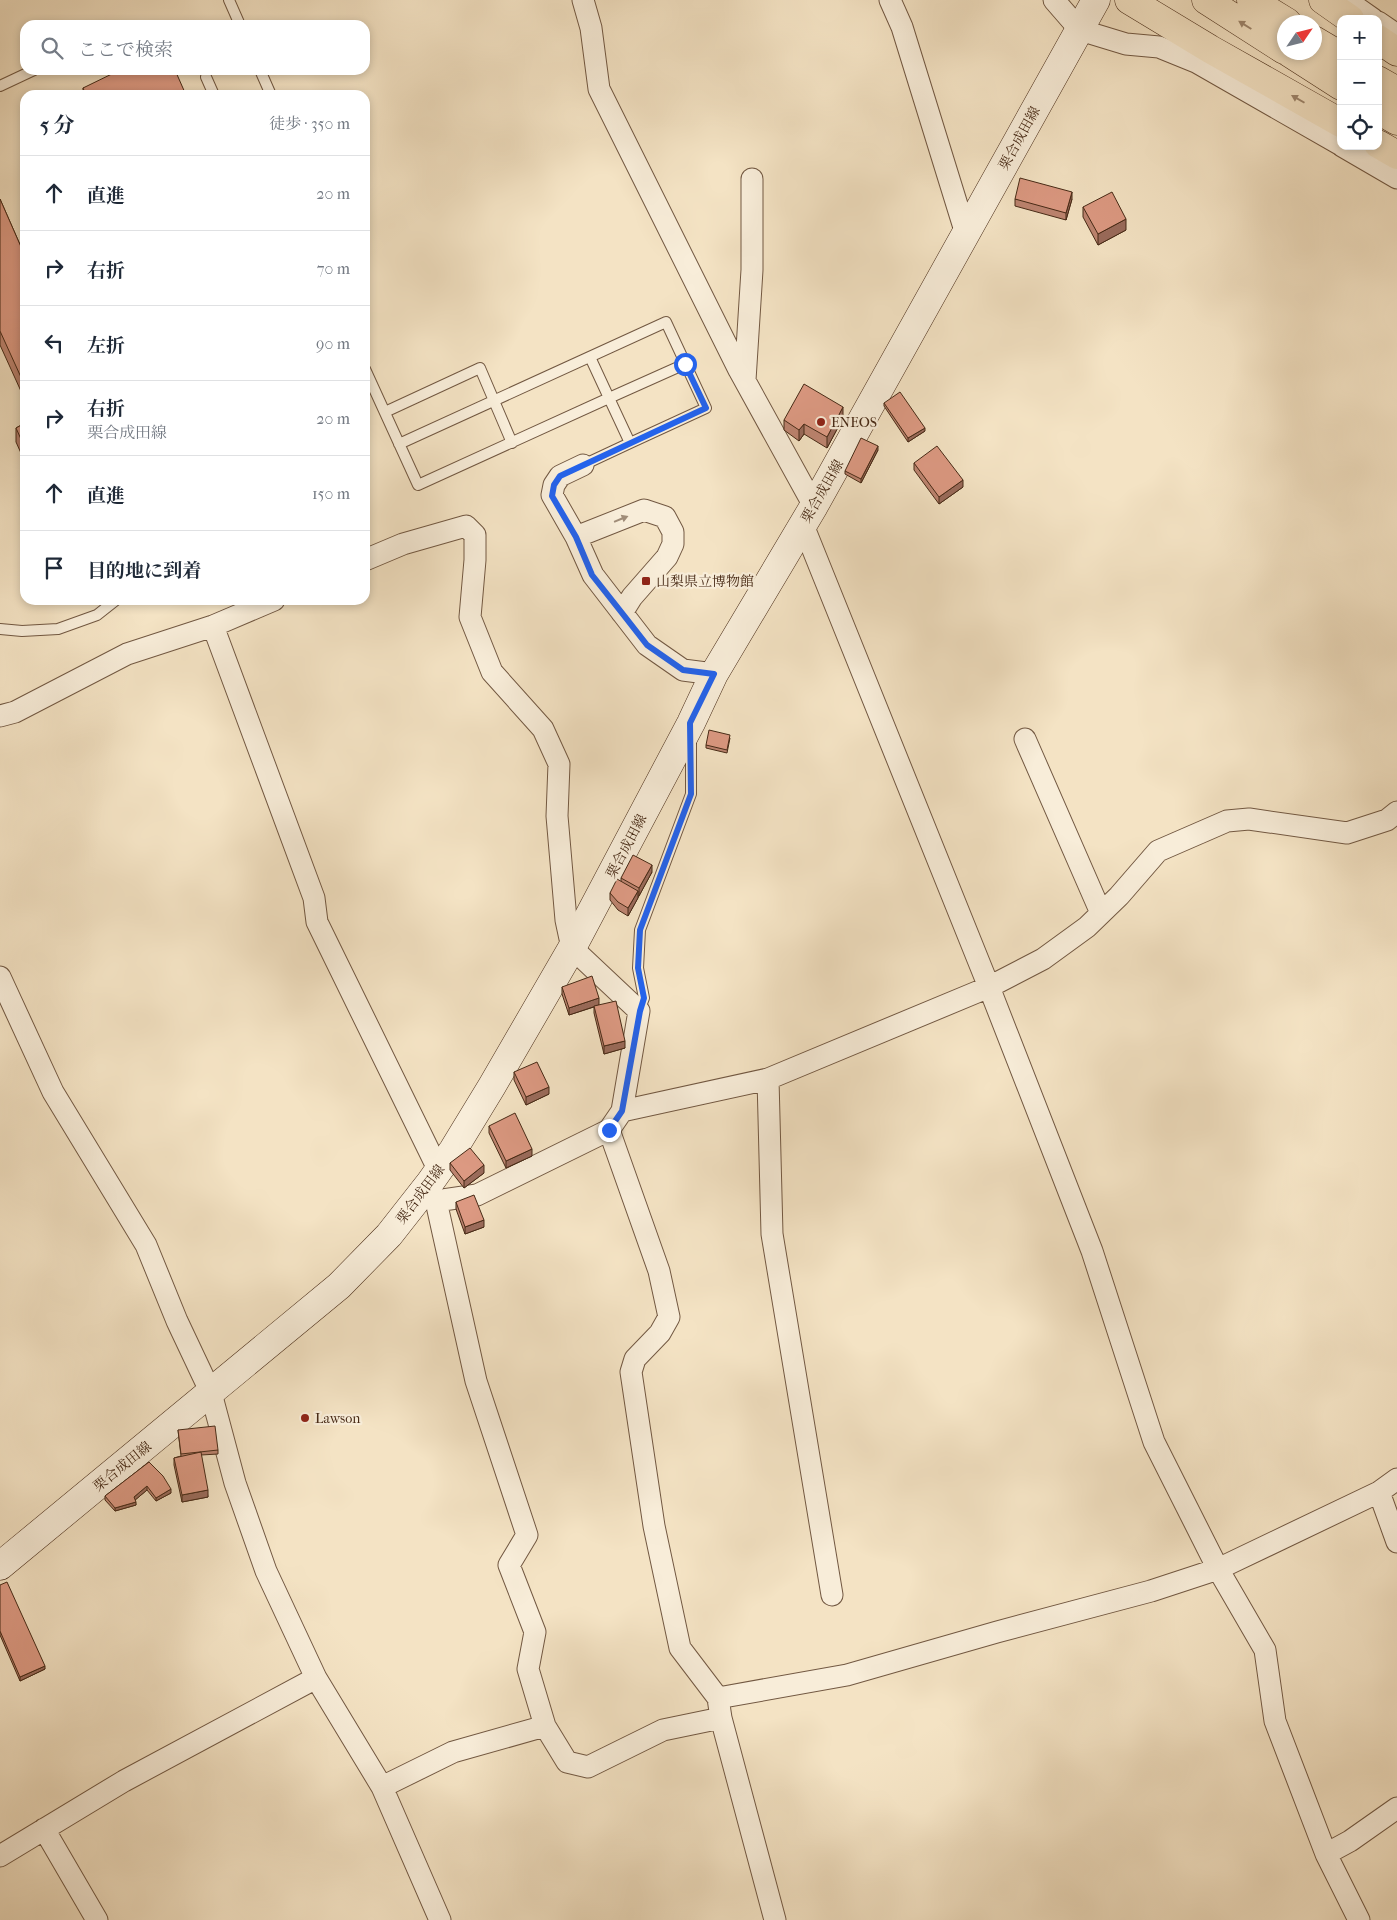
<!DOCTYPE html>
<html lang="ja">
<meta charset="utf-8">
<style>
body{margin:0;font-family:"IM FELL French Canon","Noto Serif JP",serif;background:#f6f6f7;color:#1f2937}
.controls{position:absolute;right:15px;top:15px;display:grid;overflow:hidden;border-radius:10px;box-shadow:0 2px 8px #0003}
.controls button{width:45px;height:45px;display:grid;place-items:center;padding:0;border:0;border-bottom:1px solid #e0e1e3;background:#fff;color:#1f2937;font:25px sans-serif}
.compass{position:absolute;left:1277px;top:15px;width:45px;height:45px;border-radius:50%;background:#fff;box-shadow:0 2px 8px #0003;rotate:55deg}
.stop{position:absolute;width:15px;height:15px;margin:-11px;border:4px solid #2563eb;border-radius:50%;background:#fff}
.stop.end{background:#2563eb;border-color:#fff;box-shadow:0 1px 5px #0008}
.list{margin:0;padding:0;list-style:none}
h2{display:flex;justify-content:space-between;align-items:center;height:65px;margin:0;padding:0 20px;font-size:21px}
h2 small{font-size:16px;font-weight:400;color:#747a83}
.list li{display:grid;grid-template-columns:32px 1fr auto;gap:15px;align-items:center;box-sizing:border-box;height:75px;padding:0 20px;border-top:1px solid #e0e1e3}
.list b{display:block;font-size:19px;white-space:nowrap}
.list p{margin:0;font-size:16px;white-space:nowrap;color:#747a83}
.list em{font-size:16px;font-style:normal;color:#747a83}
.icon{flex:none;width:28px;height:28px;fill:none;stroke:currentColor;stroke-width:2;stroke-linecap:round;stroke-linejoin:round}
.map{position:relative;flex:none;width:1397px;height:1920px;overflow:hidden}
.search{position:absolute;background:#fff;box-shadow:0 2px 8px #0003;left:20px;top:20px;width:350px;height:55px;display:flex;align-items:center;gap:12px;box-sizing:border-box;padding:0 18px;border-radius:15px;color:#747a83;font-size:19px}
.panel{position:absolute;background:#fff;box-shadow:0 2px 8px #0003;left:20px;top:90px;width:350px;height:515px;border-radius:15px}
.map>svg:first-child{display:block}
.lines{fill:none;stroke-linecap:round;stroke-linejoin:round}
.service-casing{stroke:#725842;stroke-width:12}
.minor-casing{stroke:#725842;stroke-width:23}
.secondary-casing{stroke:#472a16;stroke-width:29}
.trunk-casing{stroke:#472a16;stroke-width:29}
.service{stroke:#f8edd9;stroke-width:10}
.minor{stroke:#f8edd9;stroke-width:21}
.secondary{stroke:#f8edd9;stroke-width:28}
.trunk{stroke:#f4e3c4;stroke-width:28}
.wall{fill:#bd8470;stroke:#472a16}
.shaded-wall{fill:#9a6b5b;stroke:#472a16}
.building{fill:#dc9982;stroke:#472a16}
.oneway{fill:#9e866d}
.oneway2{fill:#a08c78}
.route{stroke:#2563eb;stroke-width:6}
.poi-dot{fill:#8f2418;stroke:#f8edd9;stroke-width:2}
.labels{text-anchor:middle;stroke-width:4.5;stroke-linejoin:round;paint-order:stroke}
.street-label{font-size:14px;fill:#472a16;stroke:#f8edd9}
.poi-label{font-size:14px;fill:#472a16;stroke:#f8edd9;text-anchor:start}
</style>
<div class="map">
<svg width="1397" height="1920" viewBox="0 0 1397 1920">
<rect width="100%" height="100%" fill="#f4e3c4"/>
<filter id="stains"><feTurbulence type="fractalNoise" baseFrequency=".004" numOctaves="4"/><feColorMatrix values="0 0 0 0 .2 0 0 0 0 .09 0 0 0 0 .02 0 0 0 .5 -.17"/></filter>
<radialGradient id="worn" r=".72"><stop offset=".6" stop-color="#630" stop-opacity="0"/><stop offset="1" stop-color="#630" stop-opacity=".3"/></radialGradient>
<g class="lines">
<g class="service-casing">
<path id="service" d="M229,0l11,25
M260,70l11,25
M206,77l8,18
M0,86l34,-16
M590,357l19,41 76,-34
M365,369l53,116 191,-87 21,45 -47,22
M385,412l95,-44 32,75
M399,444l267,-122 40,86 -76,35
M0,629l22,2 36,-2 39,-14 19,-15
M639,1011l5,-13 -6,-30 2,-38 51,-136v-53"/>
</g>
<g class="minor-casing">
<path id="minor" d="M583,0l8,28 8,61 140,281 75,136
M890,0l12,27 64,207
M1054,0l26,30 46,14 33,3 37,15 145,83
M1346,0l27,19
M1378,22l19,13
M1342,146l55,32
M745,380l7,-110v-91
M583,465l-23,11 -6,9 -2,10 24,42 17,38 54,70 36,25 31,4
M803,525l186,462 103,264 62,191 64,127 47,81 10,71 51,133 33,66
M576,537l68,-27 21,7 8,15v12l-6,13 -35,40 -10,16
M365,560l38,-16 63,-18 9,9v25l-5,57 22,55 51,57 16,35 -2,52 9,104 6,28 67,63 -17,100 -13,19 50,141 10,46 -9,16 -25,26 -4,13 23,154 26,122 38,50 3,20 54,202
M213,626l101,272 3,24 122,249
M0,716l15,-4 112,-58 86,-28 61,-26
M1025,739l76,174
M0,977l53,115 93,153 31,76 34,72 24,90 31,88 50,107 66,109 58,133
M768,1079l4,155 60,361
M622,1111l146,-32 221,-92 54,-28 44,-32 32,-31 39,-45 69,-30 22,-2 98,14 40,-13 10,-8
M1379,1492l18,50
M718,1698l129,-23 150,-43 154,-41 67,-22 161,-77 18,-13
M545,1726l-17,-57 7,-37 -26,-67 18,-30 -51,-154 -40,-180 41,-6 132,-65
M382,1787l71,-35 92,-26 22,36 21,5 75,-37 58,-12
M44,1829l53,91
M1326,1854l24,-13 47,-33
M0,1856l124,-75 192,-103"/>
</g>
<g class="secondary-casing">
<path id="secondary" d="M0,1566l339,-280 50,-51 40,-51 24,-34 39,-64 80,-138 119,-225 23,-49 100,-168 282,-506"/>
</g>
<g class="trunk-casing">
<path id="trunk" d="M1129,0l81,49 131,74
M1206,0l78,50
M1251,0l36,22
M1323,0l27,19
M1378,39l19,13
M1314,40l27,16
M1288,52l53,34
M1378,80l19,11
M1378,110l19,11
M1378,144l19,11"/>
</g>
<use href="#service" class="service"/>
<use href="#minor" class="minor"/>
<use href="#secondary" class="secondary"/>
<use href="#trunk" class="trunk"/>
</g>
<path class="wall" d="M83,88l103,7h-103z
M0,199l25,57v144l-25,-55z
M1015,199h57l-6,21 -51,-14z
M1083,207l43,23 -28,15 -15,-28z
M884,403l41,28 -17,11 -24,-36z
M843,418l-16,30 -23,-14 -5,7 -15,-11v-10z
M25,423v39l-9,-20v-14z
M878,450l-17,33 -16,-9v-3z
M914,463l49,24 -24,17 -25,-34z
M730,738l-3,15 -21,-5v-3z
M652,872l-24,44 -10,-6 -8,-10v-7l11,-12v-3z
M562,987l37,18 26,43 -21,6 -10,-41v-6l-25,8 -7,-21z
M514,1072l35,22 -23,11 -12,-25z
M489,1126l43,30 -26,12 -17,-35z
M450,1163l34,10 -20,15 -14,-18z
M456,1202l28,25 -19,7 -9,-25z
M178,1430l40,20v4l-17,1 7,42 -26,5 -8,-37v-7l7,-2z
M149,1462l22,31 -15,8 -9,-11 -12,10 1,5 -21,6 -10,-11v-4z
M0,1585l45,84 -25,12 -20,-46z"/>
<path class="shaded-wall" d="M1072,192v7l-6,21v-7z
M1126,219v11l-28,15v-11z
M843,407v11l-16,30v-11z
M804,424v10l-5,7v-11z
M925,428v3l-17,11v-4z
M878,446v4l-17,33v-4z
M963,480v7l-24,17v-7z
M652,865v7l-13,24v-8z
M638,891v7l-10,18v-8z
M599,998v7l-30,10v-7z
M625,1041v7l-21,6v-8z
M549,1087v7l-23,11v-8z
M532,1149v7l-26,12v-7z
M484,1165v8l-20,15v-7z
M484,1220v7l-19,7v-7z
M147,1486v4l-13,11v-4z
M171,1489v4l-15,8v-3z
M208,1490v7l-26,5v-7z
M136,1502v3l-21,6v-3z
M45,1666v3l-25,12v-4z"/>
<path class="building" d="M120,70h55l11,25h-100l-3,-7z
M1020,178l52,14 -6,21 -51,-14z
M1112,192l14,27 -28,15 -15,-27z
M0,199l25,57v130l-25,-55z
M804,384l39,23 -16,30 -23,-13 -5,6 -15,-10z
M900,392l25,36 -17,10 -24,-35z
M25,423v25l-9,-20z
M861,438l17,8 -17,33 -16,-8z
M937,446l26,34 -24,17 -25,-34z
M709,730l21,5 -3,15 -21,-5z
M633,855l19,10 -13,23 -18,-10z
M617,879l21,12 -10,17 -10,-6 -8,-9z
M592,976l7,22 -30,10 -7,-21z
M616,1001l9,40 -21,5 -10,-40z
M537,1062l12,25 -23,10 -12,-25z
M515,1113l17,36 -26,12 -17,-35z
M470,1148l14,17 -20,16 -14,-18z
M474,1195l10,25 -19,7 -9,-25z
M215,1426l3,24 -37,4 -3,-24z
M201,1452l7,38 -26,5 -8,-37z
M149,1462l14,14 8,13 -15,9 -9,-12 -13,11 2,5 -21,6 -10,-12z
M7,1582l38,84 -25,11 -20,-46v-46z"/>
<defs><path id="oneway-solid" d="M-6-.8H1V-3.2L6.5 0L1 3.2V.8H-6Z" transform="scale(1.25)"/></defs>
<g class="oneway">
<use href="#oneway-solid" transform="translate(1245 25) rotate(-148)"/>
<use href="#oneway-solid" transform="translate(1298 99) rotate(-150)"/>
</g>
<use class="oneway2" href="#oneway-solid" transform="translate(621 519) rotate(-22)"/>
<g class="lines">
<path class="route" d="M609,1130l13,-19 18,-100 4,-13 -6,-30 2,-38 51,-136 -1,-71 24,-49 -31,-4 -36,-25 -25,-32 -30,-38 -16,-38 -24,-41 2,-11 6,-9 146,-68 -21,-44"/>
</g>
<g class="poi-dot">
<circle cx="821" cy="422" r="5"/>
<rect x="641" y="576" width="10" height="10" rx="2.5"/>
<circle cx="305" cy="1418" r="5"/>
</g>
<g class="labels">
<g class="street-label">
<text transform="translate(1019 138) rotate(-61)" y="5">栗合成田線</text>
<text transform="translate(822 491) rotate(-60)" y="5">栗合成田線</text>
<text transform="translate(626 846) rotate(-62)" y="5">栗合成田線</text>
<text transform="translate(420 1194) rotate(-53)" y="5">栗合成田線</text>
<text transform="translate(122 1466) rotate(-39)" y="5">栗合成田線</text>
</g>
<g class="poi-label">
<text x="831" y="427">ENEOS</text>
<text x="656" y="586">山梨県立博物館</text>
<text x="315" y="1423">Lawson</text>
</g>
</g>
<rect width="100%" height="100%" filter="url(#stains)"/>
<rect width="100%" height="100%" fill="url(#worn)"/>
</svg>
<div class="controls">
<button>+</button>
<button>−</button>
<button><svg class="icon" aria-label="locate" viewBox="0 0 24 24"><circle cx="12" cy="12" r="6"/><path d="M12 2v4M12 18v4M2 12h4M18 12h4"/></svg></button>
</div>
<svg class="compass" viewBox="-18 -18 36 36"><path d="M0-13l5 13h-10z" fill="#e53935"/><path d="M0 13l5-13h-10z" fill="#747a83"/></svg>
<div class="stop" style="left:685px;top:364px"></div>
<div class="stop end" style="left:609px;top:1130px"></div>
<div class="search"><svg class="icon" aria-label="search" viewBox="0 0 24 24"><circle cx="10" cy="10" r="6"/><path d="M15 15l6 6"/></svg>ここで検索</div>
<section class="panel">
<h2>5 分<small>徒歩 · 350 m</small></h2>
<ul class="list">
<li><svg class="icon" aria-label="ahead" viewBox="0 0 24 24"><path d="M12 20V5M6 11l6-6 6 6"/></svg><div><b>直進</b></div><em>20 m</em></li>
<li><svg class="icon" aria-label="right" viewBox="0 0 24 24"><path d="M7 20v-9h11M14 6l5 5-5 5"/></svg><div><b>右折</b></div><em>70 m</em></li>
<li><svg class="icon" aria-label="left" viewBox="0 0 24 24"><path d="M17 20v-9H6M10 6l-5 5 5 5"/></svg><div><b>左折</b></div><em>90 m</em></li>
<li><svg class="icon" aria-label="right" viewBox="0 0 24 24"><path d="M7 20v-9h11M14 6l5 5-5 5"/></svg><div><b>右折</b><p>栗合成田線</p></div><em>20 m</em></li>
<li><svg class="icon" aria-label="ahead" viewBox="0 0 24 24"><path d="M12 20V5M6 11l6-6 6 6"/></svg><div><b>直進</b></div><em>150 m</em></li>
<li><svg class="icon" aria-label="arrive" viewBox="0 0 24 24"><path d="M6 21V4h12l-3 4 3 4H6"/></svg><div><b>目的地に到着</b></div></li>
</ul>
</section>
</div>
